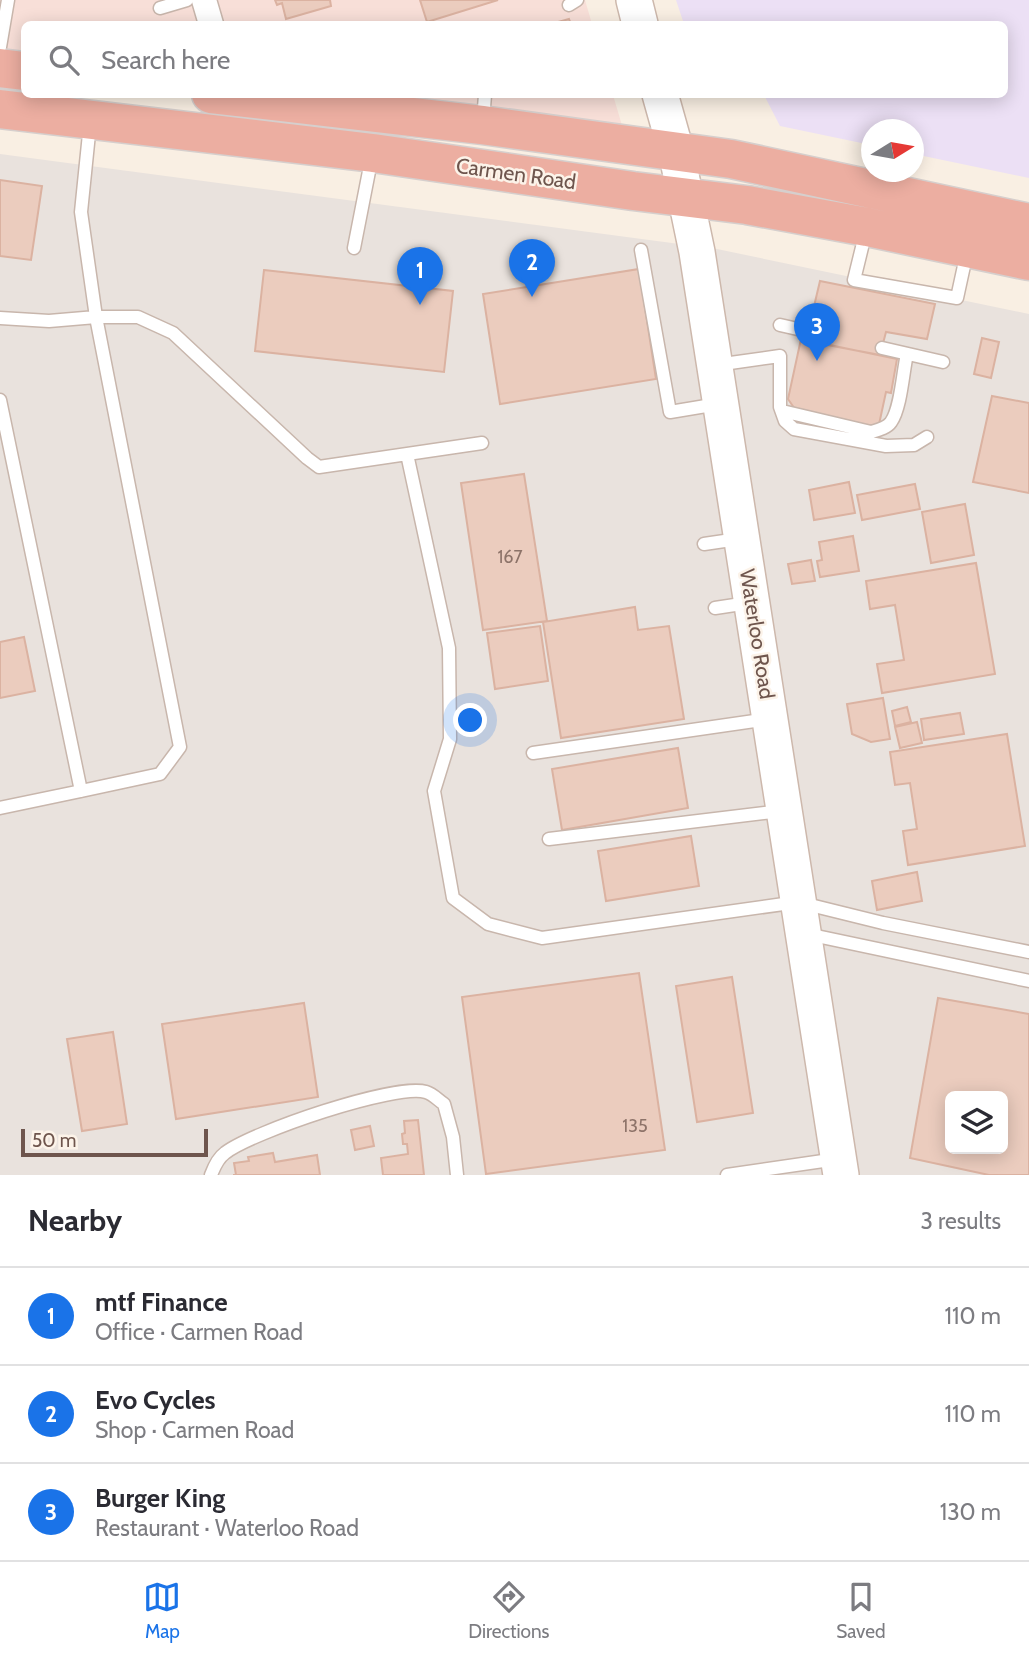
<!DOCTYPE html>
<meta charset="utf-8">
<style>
body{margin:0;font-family:Cabin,sans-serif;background:#f2f2f3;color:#2b2b33}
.controls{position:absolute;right:21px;bottom:21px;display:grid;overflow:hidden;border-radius:10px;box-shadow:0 4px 18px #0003}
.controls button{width:63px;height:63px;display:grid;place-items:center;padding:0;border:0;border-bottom:2px solid #e1e1e2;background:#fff;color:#2b2b33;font:35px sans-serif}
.compass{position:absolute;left:861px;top:119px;width:63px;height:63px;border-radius:50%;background:#fff;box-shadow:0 4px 18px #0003;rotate:79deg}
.scale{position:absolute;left:21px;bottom:18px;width:187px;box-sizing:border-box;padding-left:7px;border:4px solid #6e554d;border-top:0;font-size:19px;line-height:24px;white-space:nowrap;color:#6e554d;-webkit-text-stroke:5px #fcf3e9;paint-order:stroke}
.you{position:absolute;left:471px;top:721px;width:24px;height:24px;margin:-18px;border:5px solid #fff;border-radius:50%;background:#1a73e8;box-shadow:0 0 0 10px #1a73e833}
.badge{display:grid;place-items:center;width:46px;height:46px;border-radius:50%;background:#1a73e8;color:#fff;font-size:23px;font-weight:700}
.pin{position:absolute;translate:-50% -58px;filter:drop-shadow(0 2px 4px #0008)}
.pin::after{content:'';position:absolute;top:37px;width:24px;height:21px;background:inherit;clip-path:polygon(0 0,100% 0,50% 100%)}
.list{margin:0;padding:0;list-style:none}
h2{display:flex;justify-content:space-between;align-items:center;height:91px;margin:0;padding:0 28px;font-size:30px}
h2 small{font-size:23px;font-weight:400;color:#7c7c81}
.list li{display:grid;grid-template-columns:46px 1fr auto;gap:21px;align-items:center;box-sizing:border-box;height:98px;padding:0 28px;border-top:2px solid #e1e1e2}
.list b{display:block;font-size:26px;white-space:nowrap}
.list p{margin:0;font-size:23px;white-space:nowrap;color:#7c7c81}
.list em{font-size:23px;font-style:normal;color:#7c7c81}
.icon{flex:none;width:38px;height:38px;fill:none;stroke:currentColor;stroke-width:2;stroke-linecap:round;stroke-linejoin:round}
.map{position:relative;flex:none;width:1029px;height:1175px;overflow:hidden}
.search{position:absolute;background:#fff;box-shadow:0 4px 18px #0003;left:21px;right:21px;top:21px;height:77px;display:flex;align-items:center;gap:18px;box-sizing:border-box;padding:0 24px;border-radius:10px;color:#7c7c81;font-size:26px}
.sheet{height:385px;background:#fff}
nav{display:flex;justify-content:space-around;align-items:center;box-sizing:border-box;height:98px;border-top:2px solid #e1e1e2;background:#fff;font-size:19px;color:#7c7c81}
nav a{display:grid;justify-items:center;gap:4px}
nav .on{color:#1a73e8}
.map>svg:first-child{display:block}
.commercial{fill:#f8dfd8}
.industrial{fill:#e9e2dd;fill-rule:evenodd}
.education{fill:#ece0f5}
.building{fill:#ebccbe;stroke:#dbb2a1;stroke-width:2;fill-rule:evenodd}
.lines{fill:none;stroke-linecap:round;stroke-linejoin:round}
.lane-casing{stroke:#c8b6ac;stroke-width:15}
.street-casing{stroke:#c8b6ac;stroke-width:27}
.secondary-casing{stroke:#cdb8ac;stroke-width:38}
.highway-casing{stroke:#d6cfcd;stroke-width:41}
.lane{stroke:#fff;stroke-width:12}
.street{stroke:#fff;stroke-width:24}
.secondary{stroke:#fff;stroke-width:35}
.highway{stroke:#ecaea1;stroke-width:38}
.labels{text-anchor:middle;stroke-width:5;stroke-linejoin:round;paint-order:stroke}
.number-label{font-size:18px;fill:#8d7369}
.street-label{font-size:21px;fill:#6e554d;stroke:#fcf3e9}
</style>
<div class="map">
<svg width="1029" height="1175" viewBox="0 0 1029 1175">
<rect width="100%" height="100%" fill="#f9efe3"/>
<path class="commercial" d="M0,0h585l7,24h-568v29l-24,-4z
M316,95h297l13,44z"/>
<path class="industrial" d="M0,154l717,95 312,65v861h-1029zM950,1096h53v53h-53z"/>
<path class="education" d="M676,0h353v178l-115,-24v-24h-42l-1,15 -91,-19 -16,-31 240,-1v-70h-320z"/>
<path class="building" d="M275,0h55l1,6 -45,13 -4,-16 -5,2z
M420,0h78l-71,22z
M569,19l2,5h-20z
M0,180l42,6 -11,74 -31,-4z
M639,269l17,110 -156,25 -17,-110z
M264,270l189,21 -9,81 -189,-21z
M820,281l115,23 -8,35 -41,-7 -6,23 -58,-11 5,-22 -16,-3z
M982,338l17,4 -8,36 -17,-4z
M801,339l96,20 -6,34 -5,-1 -8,37 -81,-17 -9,-13z
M992,396l37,7v90l-56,-11z
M524,474l23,147 -64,9 -22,-147z
M849,482l6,31 -41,7 -5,-30z
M915,484l5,25 -58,11 -5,-25z
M965,504l9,51 -43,8 -9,-51z
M853,536l6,35 -39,6 -3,-16 5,-1 -3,-18z
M811,560l4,21 -23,3 -4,-20z
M976,563l19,111 -113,19 -5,-29 27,-4 -9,-55 -25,4 -4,-28z
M635,607l3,23 31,-4 15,93 -123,19 -18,-116z
M540,626l8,55 -53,8 -8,-56z
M24,637l11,54 -35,7v-56z
M883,698l7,41 -19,3 -19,-8 -5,-30z
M907,707l4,15 -16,4 -3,-15z
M960,713l4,21 -40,6 -3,-21z
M917,722l5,21 -22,5 -5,-21z
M1007,734l18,112 -117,19 -5,-34 14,-2 -7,-46 -15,2 -5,-33z
M678,748l10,60 -126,22 -10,-61z
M691,836l8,50 -93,15 -8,-50z
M917,872l5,29 -45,9 -5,-29z
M639,973l26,177 -179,24 -24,-177z
M732,977l21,136 -56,9 -21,-136z
M938,998l91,16v161h-40l-79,-17zM950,1096h53v53h-53z
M304,1003l14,94 -142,22 -14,-95z
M113,1032l14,92 -45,7 -15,-92z
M418,1120l6,55h-41l-2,-17 27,-4 -1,-10h-4l-1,-10 3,-1 -1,-12z
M370,1126l4,20 -19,4 -4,-20z
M273,1153l2,9 42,-7 3,20h-87h3l-2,-12 15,-2 -1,-4z"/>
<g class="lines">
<g class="lane-casing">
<path id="lane" d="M569,5l8,-5
M160,8l27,-8
M0,47l8,-47
M483,120l2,-25
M866,231l-12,49 103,18 10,-46
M354,248l18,-92
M641,250l29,162 48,-8
M0,318l49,3 47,-4 -15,-105 9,-88
M780,325l44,10
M882,348l61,14
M716,365l64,-9v51l5,14 9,8 92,17 28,-1 13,-8
M0,400l81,391 79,-17 20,-27 -84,-430h42l35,16 134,125 12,9 163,-24
M782,411l89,21c7,-2 16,-4 20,-10 10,-14 12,-51 16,-68
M407,454l42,194 1,91 -16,52 19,107 35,26 54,14 256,-36 85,21 146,29
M704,544l34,-5
M715,608l33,-5
M533,753l235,-34
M0,808l81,-17
M549,839l232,-28
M807,934l222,47
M211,1175c3,-8 7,-17 14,-22 27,-21 170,-70 201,-61 7,2 12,8 18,12l9,33 4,38
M727,1175l110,-16"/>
</g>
<g class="street-casing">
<path id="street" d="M204,0l7,24"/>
</g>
<g class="secondary-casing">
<path id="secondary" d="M634,0l6,24
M660,94l16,57 21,101 144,923"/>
</g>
<g class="highway-casing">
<path id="highway" d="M0,68l24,3
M211,94l271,31 249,34 298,64
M0,109l373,44 260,38 114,14 120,22 162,34"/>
</g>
<use href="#lane" class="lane"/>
<use href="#street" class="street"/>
<use href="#secondary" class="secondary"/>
<use href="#highway" class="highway"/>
</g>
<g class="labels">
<g class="number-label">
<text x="510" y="563">167</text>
<text x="635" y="1132">135</text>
</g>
<g class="street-label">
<text transform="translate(516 174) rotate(8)" y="7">Carmen Road</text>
<text transform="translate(757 634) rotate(81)" y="7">Waterloo Road</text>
</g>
</g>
</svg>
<div class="controls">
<button><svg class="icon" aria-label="layers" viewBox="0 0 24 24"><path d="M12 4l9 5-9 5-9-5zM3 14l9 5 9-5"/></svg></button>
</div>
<svg class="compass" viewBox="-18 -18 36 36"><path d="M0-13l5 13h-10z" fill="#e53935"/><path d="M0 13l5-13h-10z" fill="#7c7c81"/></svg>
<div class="scale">50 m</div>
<div class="you"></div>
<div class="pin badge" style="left:420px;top:305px">1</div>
<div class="pin badge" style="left:532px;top:297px">2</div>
<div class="pin badge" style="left:817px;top:361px">3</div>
<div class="search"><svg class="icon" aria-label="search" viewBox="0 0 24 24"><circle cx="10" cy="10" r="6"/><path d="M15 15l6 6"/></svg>Search here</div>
</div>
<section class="sheet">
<h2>Nearby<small>3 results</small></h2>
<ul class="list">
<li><span class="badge">1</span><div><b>mtf Finance</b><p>Office · Carmen Road</p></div><em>110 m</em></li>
<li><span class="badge">2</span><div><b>Evo Cycles</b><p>Shop · Carmen Road</p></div><em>110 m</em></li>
<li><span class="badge">3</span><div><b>Burger King</b><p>Restaurant · Waterloo Road</p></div><em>130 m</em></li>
</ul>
</section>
<nav>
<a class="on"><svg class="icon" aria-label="map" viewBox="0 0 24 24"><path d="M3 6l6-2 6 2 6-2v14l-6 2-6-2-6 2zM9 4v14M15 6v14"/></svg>Map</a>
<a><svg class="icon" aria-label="directions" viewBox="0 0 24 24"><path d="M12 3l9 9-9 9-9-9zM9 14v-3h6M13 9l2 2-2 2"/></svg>Directions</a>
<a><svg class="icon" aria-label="saved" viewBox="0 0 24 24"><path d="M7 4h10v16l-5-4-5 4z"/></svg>Saved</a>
</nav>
